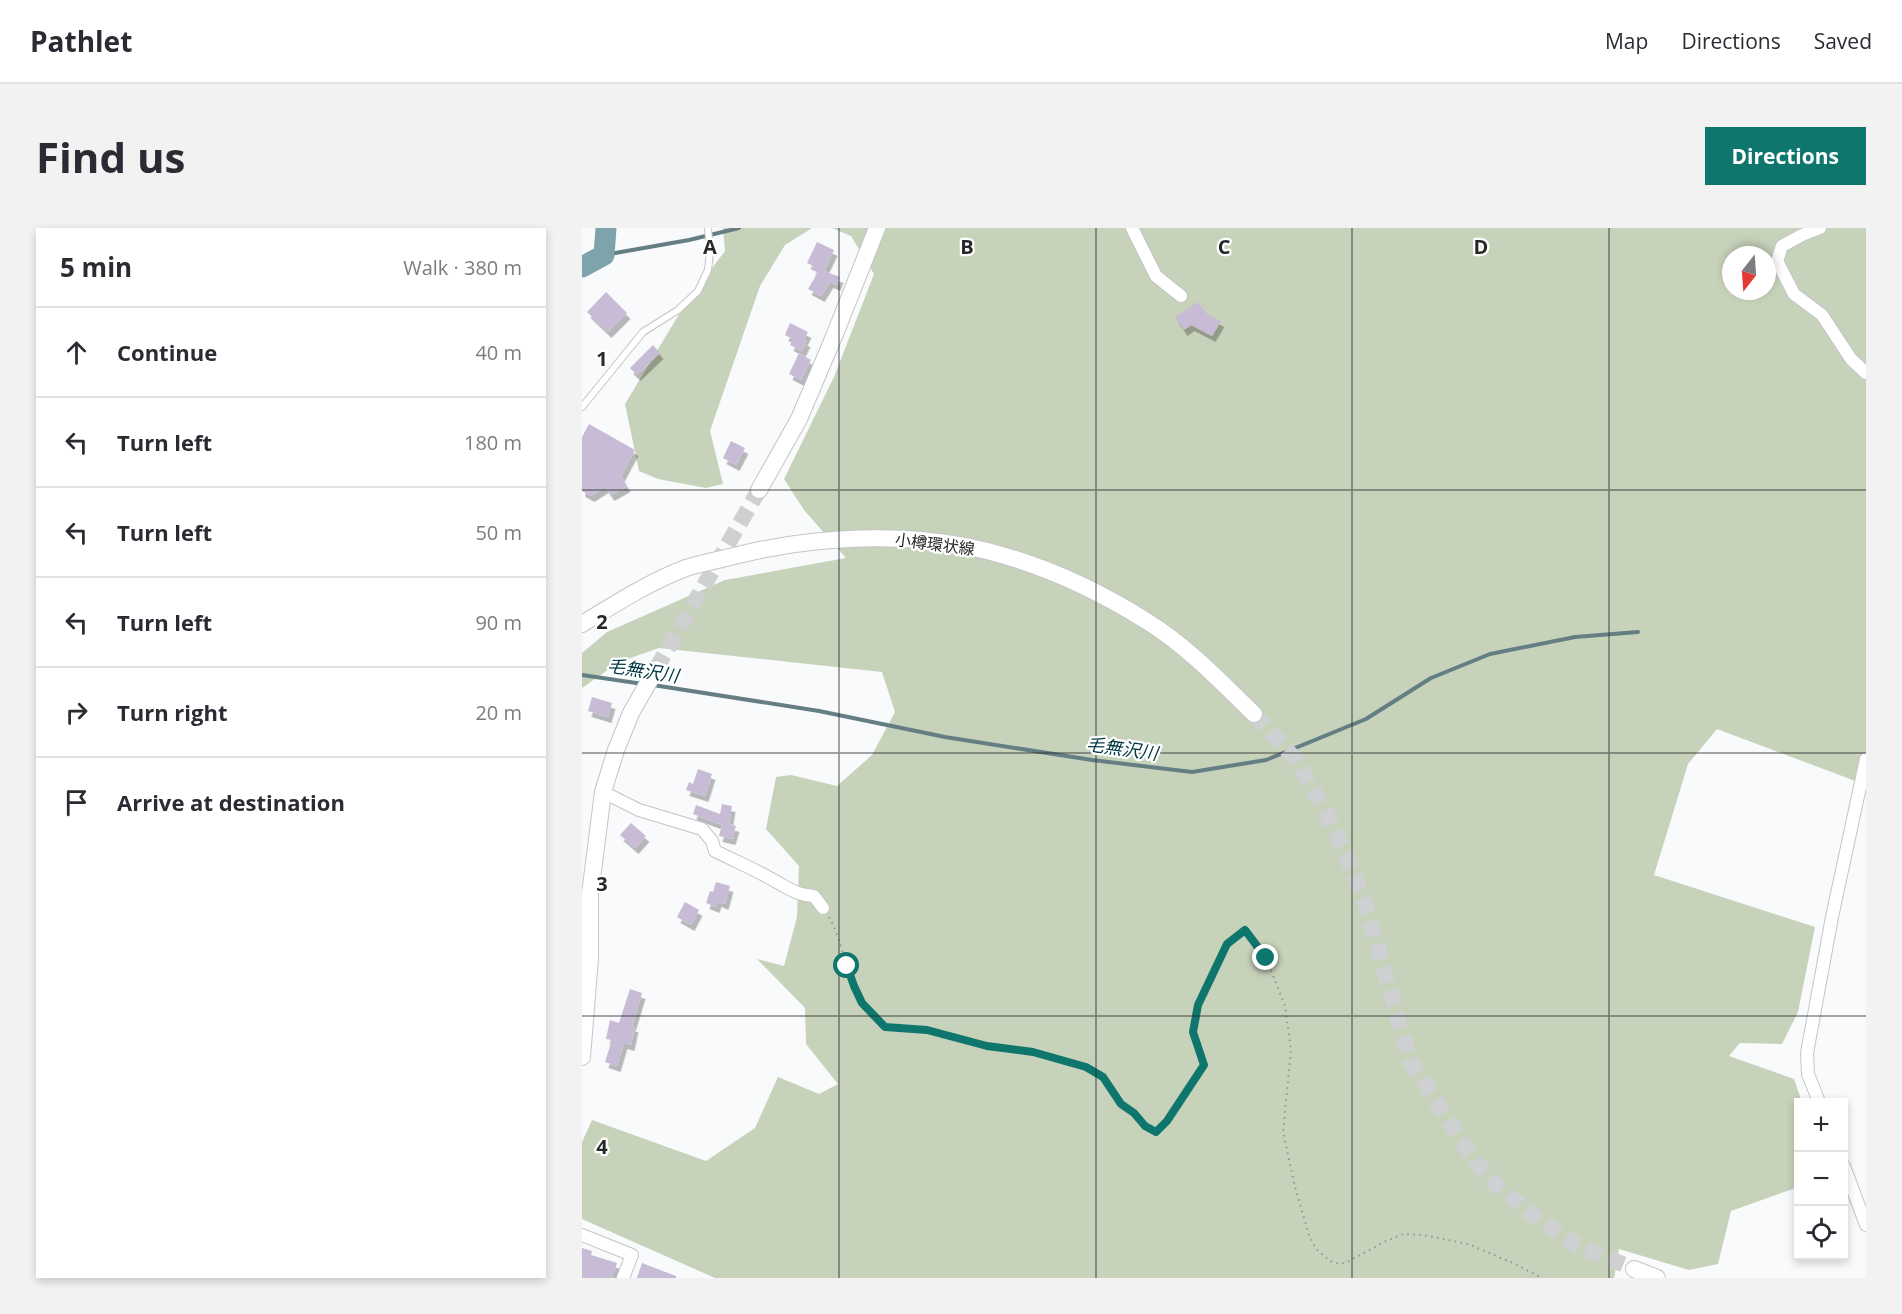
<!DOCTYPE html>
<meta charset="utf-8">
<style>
body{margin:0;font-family:"Open Sans","Noto Sans JP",sans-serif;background:#f2f2f3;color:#2b2b33}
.controls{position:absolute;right:18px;bottom:18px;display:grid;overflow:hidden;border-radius:0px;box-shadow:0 3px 9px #0003}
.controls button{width:54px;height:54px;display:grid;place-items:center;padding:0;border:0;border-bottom:2px solid #e1e1e2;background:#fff;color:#2b2b33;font:30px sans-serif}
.compass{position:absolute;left:1140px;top:18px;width:54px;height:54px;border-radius:50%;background:#fff;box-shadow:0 3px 9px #0003;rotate:197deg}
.stop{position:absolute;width:18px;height:18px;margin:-14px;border:4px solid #0f766e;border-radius:50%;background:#fff}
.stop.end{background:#0f766e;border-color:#fff;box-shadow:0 2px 6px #0008}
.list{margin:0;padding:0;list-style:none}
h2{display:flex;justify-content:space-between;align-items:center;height:78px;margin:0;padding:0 24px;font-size:26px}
h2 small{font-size:20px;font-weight:400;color:#7c7c81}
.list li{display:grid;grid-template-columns:39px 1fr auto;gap:18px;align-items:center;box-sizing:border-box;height:90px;padding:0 24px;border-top:2px solid #e1e1e2}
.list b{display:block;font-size:22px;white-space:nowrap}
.list em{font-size:20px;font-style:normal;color:#7c7c81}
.icon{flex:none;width:33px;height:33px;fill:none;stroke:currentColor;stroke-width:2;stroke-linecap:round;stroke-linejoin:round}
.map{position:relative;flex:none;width:1284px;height:1050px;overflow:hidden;border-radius:0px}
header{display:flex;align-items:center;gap:36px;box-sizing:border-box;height:84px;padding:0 30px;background:#fff;border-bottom:2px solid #e1e1e2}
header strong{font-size:28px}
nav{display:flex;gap:33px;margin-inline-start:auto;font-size:21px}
.intro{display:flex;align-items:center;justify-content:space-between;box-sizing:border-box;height:144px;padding:0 36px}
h1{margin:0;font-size:42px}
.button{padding:15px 27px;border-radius:0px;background:#0f766e;color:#fff;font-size:21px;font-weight:700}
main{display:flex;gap:36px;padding:0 36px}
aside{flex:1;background:#fff;border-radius:0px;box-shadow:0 3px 9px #0003}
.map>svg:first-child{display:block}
.green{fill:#c7d2ba;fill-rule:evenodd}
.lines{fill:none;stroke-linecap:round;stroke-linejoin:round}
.stream{stroke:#657e83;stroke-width:4}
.river{stroke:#7fa3aa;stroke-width:21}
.building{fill:#c7bbd6;filter:url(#shadow)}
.secondary-tunnel{stroke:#ced0d2;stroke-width:16;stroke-dasharray:16 8;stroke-linecap:butt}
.lane-casing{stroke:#c3c5c7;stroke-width:8}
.street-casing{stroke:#c3c5c7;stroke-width:14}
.secondary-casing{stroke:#c3c5c7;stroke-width:18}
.path{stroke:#929495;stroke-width:2;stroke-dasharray:1.5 4.5;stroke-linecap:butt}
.lane{stroke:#fff;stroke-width:6}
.street{stroke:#fff;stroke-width:12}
.secondary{stroke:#fff;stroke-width:16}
.route{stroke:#0f766e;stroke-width:8}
.grid{fill:none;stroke:#272829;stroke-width:1.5;stroke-opacity:0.55}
.labels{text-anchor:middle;stroke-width:4.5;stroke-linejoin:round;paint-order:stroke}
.street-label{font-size:16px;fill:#272829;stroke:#fff}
.water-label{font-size:18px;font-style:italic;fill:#003842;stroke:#fff}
.grid-label{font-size:20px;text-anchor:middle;font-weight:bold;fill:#272829;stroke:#fff;stroke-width:4.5;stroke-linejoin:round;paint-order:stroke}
</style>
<header>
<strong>Pathlet</strong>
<nav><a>Map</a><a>Directions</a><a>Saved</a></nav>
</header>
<div class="intro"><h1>Find us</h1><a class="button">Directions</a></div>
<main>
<aside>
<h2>5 min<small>Walk · 380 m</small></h2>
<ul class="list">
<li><svg class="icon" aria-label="ahead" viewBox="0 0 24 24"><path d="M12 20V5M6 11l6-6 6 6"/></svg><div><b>Continue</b></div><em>40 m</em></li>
<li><svg class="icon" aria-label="left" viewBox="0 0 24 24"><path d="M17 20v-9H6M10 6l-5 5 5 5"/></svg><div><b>Turn left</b></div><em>180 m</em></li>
<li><svg class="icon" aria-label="left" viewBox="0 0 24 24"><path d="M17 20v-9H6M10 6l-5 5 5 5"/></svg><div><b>Turn left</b></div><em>50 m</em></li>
<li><svg class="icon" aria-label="left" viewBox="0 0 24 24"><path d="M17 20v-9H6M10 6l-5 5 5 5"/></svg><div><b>Turn left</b></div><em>90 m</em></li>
<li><svg class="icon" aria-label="right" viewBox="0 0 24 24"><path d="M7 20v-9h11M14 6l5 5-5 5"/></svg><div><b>Turn right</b></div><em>20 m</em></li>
<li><svg class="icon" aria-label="arrive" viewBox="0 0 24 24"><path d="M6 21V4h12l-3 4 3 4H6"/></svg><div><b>Arrive at destination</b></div></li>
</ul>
</aside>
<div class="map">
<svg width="1284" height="1050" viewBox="0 0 1284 1050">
<defs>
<filter id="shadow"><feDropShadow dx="3.5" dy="6" stdDeviation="0" flood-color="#0004"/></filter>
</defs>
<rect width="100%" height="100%" fill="#f8fafc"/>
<path class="green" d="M141,0h89l-27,17 -25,41 -50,145 13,53 -17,4 -48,-9 -19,-8 -14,-67 62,-103 38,-50z
M250,0h1034v557l-149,-56 -29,35 -34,111 161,52 -17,85 -16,32 -42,-1 -11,13 65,23 8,23h-4v85l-67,24 -13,53 -29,6 -70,-21 -5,29h-899l-133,-59v-77l10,-22 114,41 49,-33 23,-51 41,17 19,-10 -32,-40 -1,-36 -48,-49 27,7 13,-49 2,-51 -33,-37 10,-52 15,-2 46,11 35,-31 23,-43 -13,-40 -223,-24 -40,14 -37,26v-35l25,-21 118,-52 121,-22 -42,-48 -20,-31 50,-102 40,-103 -23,-38zM1149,27h36v36h-36z"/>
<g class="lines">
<path class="stream" d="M22,27l85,-15 50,-12
M0,447l61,9
M71,457l166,26 126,26 147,23 100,12 74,-12 100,-41 65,-41 59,-24 85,-17 63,-5"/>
<path class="river" d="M0,39l22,-12 2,-27"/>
</g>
<path class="building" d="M235,14l17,8 -10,21 16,6 -3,8 -7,-3 -9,14 -13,-7 10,-17 -6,-2 1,-4 -6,-3z
M24,64l21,21 -19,19 -21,-20z
M616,74l9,12 14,7 -9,15 -21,-11 -7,5 -9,-13z
M208,95l18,9 -4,8 3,1 -5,10 -12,-6 3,-6 -8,-4z
M71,117l7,8 -23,22 -7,-7z
M217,125l12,7 -10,20 -12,-6z
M7,196l46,26 -14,26 6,10 -16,9 -6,-8 -14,9 -9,-5v-54z
M149,213l14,7 -9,17 -13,-7z
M10,469l20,6 -4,14 -20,-6z
M116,541l14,5 -7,22 -19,-6 3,-8 4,2z
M140,576l10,2 -3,18 7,2 -4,13 -13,-3 3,-11 -29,-11 3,-9 24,9z
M49,595l15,13 -11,12 -15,-13z
M134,654l14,4 -5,18 -7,-3 -2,6 -10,-4 4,-12 3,1z
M103,674l14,8 -8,15 -14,-8z
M48,761l12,4 -10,33h3l-4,19 -7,-2 -7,23 -12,-4 7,-22 -6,-1 4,-19 9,3z
M0,1020l10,3 -1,4 26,8 -5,15h-30z
M60,1035l34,13v2h-39z"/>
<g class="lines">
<path class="secondary-tunnel" d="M74,441l103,-179
M672,486l41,45 30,51 20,42 21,54 44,155 66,102 20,22 38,31 43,29 57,24"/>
<g class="lane-casing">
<path id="lane" d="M0,179l61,-75 35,-22 20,-19 10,-21 2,-18 -2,-24"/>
</g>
<g class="street-casing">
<path id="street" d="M550,0l24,48 25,20
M1238,0l-18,7 -20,11 -5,15 17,33 28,21 29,44 15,14
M21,564l36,18 63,19 10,12 3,10c20,10 41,19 60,30 15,8 21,14 39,15l9,12
M1237,874l-11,-28 -1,-21 25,-136 34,-158
M1262,938l22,59
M0,1007l50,20 -9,23"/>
</g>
<g class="secondary-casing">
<path id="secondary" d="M177,262l40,-71 36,-85 42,-106
M0,396c33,-20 67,-42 104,-56 15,-5 33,-8 48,-12 79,-20 173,-25 253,-5 56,14 112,40 161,71 40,25 73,60 106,92
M0,829l8,-99v-64l13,-102 13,-42 15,-37 25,-44
M1052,1041l23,9"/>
</g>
<path class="path" d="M247,689c15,26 16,59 33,85 6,9 15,17 23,25l42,3 60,16 46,6 53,15 17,10 18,27 13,9 11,13 11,6 11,-11 37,-56 -11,-33 5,-28 29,-60 18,-15 21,29 19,48 6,44 -8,82 12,55 14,48 7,14 14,12 9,3 8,-2 39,-21 17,-7 20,1 45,9 45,19 29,15"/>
<use href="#lane" class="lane"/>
<use href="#street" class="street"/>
<use href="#secondary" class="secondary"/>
</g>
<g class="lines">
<path class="route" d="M265,738l7,20 8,17 23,24 42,3 60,16 46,6 53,15 17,10 18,27 13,9 11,13 11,6 11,-11 37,-56 -11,-33 5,-27 29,-61 18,-14 21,28"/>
</g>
<path class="grid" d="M257,0v1050M514,0v1050M770,0v1050M1027,0v1050M0,262h1284M0,525h1284M0,788h1284"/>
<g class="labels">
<g class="street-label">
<text transform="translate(353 316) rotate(7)" y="6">小樽環状線</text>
</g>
<g class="water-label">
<text transform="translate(61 443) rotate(9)" y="6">毛無沢川</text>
<text transform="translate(540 521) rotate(8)" y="6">毛無沢川</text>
</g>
</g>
<g class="grid-label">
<text x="128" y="26">A</text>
<text x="385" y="26">B</text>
<text x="642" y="26">C</text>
<text x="899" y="26">D</text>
<text x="20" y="138">1</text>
<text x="20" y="401">2</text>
<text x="20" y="663">3</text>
<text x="20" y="926">4</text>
</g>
</svg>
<div class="controls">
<button>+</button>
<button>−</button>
<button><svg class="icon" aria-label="locate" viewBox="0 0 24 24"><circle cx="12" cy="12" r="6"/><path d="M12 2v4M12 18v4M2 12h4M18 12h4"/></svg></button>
</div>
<svg class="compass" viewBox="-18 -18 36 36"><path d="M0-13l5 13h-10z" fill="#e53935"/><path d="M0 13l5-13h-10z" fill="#7c7c81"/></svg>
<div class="stop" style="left:265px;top:738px"></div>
<div class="stop end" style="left:684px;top:730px"></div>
</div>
</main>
